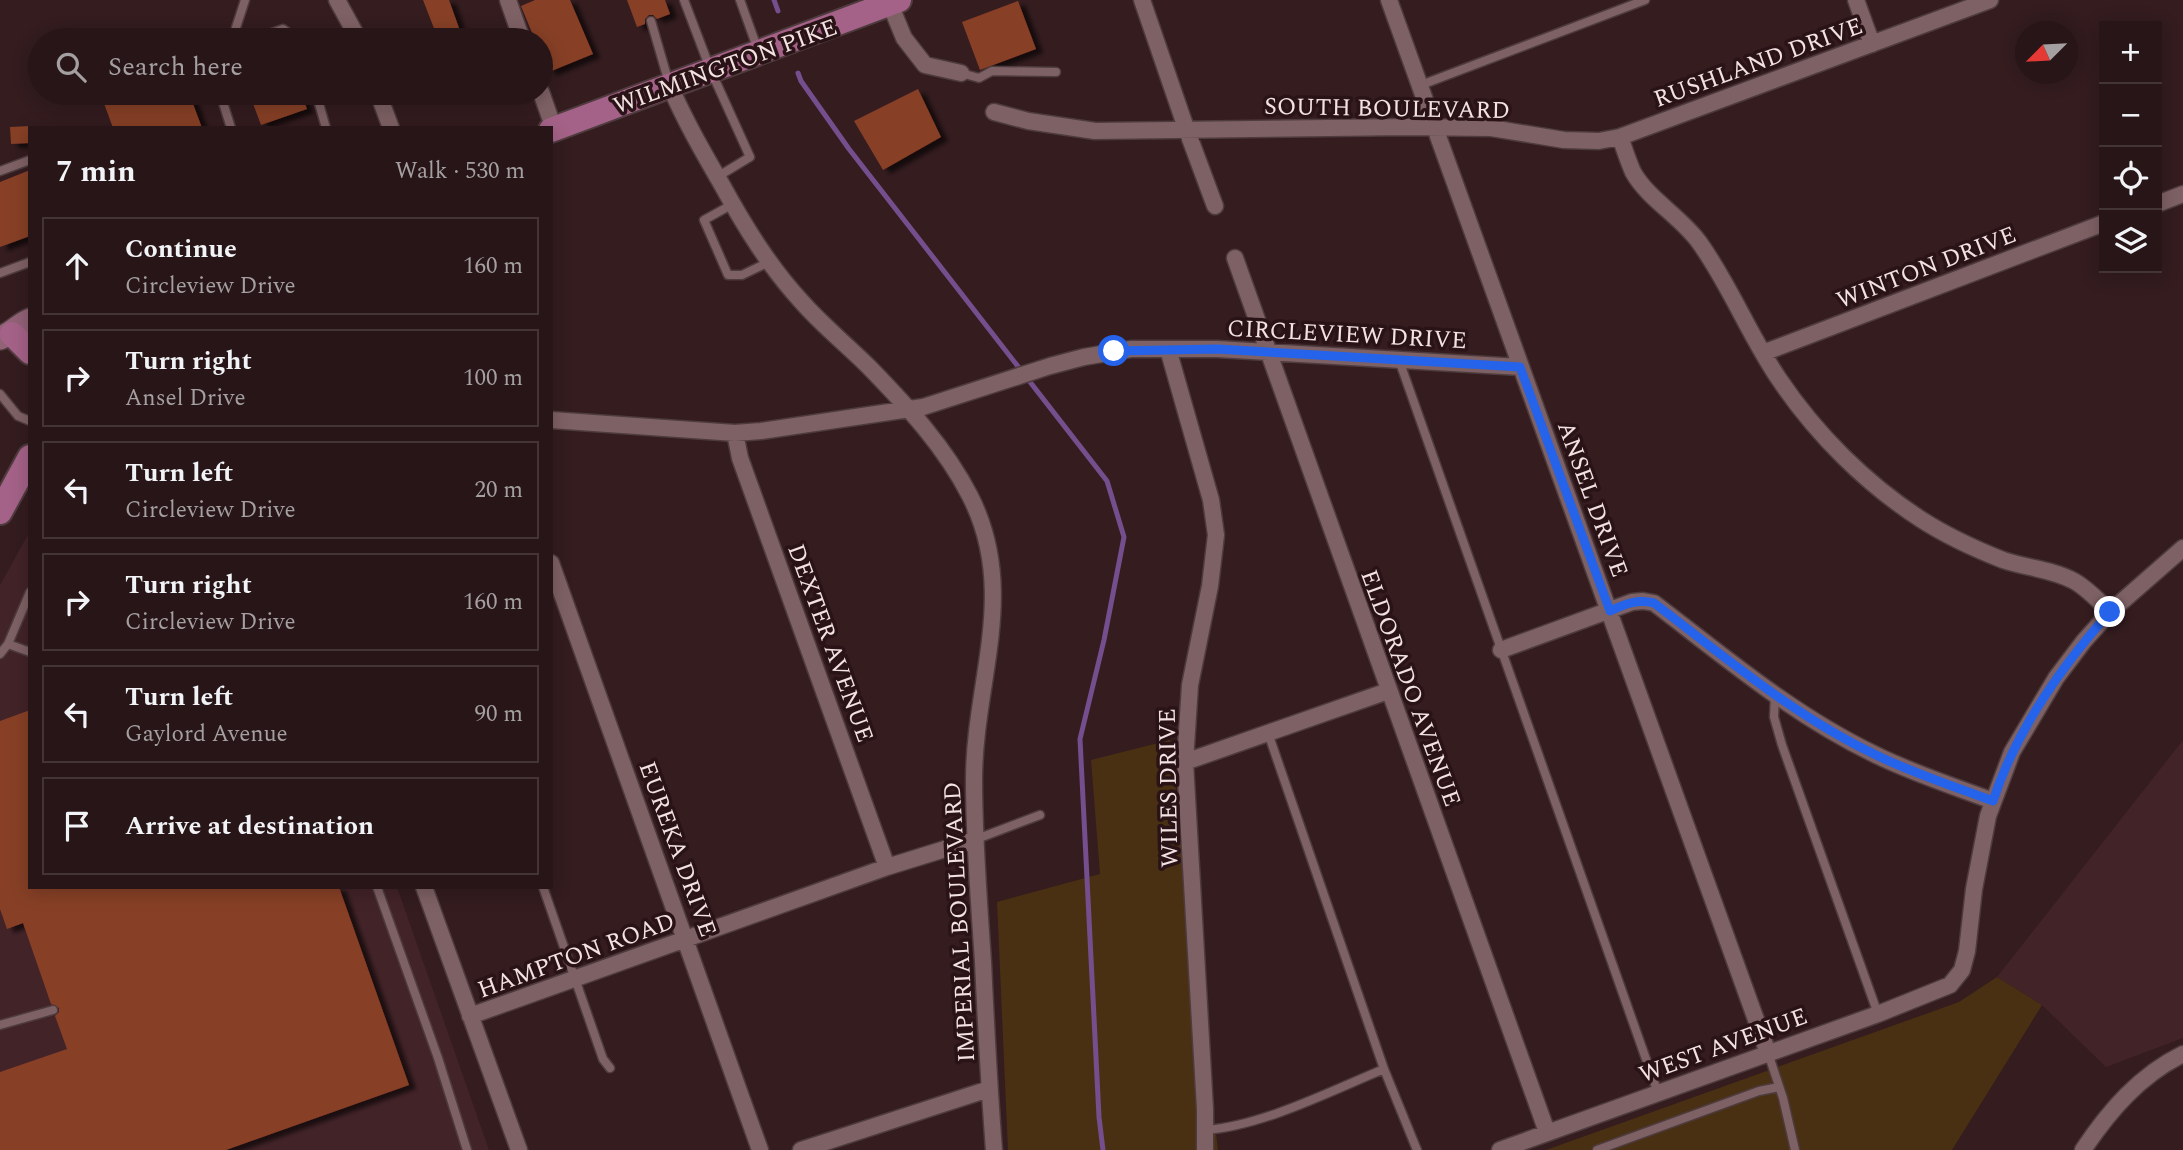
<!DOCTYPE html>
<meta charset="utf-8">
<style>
body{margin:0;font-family:Spectral,serif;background:#332224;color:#f1f3f6}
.controls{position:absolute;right:21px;top:21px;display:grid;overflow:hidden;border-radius:0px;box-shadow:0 4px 18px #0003}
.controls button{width:63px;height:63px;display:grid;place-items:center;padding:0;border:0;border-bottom:2px solid #433436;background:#271517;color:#f1f3f6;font:35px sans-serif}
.compass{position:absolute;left:2015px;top:21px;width:63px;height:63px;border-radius:50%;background:#271517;box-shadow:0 4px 18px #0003;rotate:246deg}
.stop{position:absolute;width:21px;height:21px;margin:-16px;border:5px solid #2563eb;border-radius:50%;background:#fff}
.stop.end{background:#2563eb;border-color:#fff;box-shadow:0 2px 7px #0008}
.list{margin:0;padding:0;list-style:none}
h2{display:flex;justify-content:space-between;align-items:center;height:91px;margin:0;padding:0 28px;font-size:30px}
h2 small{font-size:23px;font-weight:400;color:#a49fa1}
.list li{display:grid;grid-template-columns:46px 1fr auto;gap:21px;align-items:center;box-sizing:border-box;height:98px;margin:0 14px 14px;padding:0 14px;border:2px solid #433436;border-radius:0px}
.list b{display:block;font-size:26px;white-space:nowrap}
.list p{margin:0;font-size:23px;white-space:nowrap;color:#a49fa1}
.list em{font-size:23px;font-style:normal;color:#a49fa1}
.icon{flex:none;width:38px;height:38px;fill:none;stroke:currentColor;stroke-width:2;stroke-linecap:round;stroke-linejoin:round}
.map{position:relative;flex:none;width:2183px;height:1150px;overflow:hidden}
.search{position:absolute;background:#271517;box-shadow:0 4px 18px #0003;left:28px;top:28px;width:525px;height:77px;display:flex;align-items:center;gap:18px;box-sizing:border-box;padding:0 24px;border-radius:38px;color:#a49fa1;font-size:26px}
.panel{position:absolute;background:#271517;box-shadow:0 4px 18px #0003;left:28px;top:126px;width:525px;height:763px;border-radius:0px}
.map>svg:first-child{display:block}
.built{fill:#422328}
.green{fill:#493012}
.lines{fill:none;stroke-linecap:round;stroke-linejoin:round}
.stream{stroke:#754e8d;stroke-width:5}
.building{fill:#873f26;filter:url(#shadow)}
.service-casing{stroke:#4e3b3d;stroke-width:11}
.minor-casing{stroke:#4e3b3d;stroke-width:19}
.secondary-casing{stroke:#4e3b3d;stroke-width:26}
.primary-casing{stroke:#4e3b3d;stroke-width:28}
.service{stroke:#7e6164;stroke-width:8}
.minor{stroke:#7e6164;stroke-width:16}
.secondary{stroke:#926276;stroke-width:23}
.primary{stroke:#a56288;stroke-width:24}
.route{stroke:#2563eb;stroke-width:9}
.labels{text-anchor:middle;stroke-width:7;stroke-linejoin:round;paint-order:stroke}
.street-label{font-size:24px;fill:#f3e2e3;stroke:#2a1316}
</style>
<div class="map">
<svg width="2183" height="1150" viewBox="0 0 2183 1150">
<defs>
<filter id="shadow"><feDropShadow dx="7" dy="4" stdDeviation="2" flood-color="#0009"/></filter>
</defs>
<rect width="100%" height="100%" fill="#341c1f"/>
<path class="built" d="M30,531v356h367l92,263h-489v-565z
M2183,740v298l-77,29 -64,-62 -45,-28z"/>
<path class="green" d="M1170,740l48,410h-210l-11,-248 103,-28 -9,-114z
M1997,977l45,28 -90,145h-406l413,-148z"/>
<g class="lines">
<path class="stream" d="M774,0l4,11
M798,73l3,8 48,68 258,332 17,56 -20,103 -24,99 19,378 4,33"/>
</g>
<path class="building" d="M423,0h26l10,28 -22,8z
M535,0h35l23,54 -44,18 -8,-19v-13h-6l-14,-34z
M627,0h38l5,14 -13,5 -4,-4h-4l-4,4v5l-8,3z
M1018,1l18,48 -56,21 -18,-48z
M918,89l23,48 -58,33 -29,-49z
M117,93h72l13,35h-89l-11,-30z
M249,93h52l6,16 -46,16z
M30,126v17l-19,1 -1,-17z
M30,170v66l-30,11v-65z
M30,710v177h309l70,198 -183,65h-226v-78l67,-23 -12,-33 4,-4v-4l-8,-4 -28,-81 -16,6 -7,-20v-188z"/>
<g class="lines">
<g class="service-casing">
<path id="service" d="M684,0l27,71 39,86 -33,20
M740,0l18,50
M651,21l18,62
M232,40l13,-40
M251,40l32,-11 16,11
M961,73l18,5 13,-7 64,1
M1421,85l224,-85
M220,93l11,35
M316,93l10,35
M0,171l30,-11
M733,204l-29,16 24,55h14l27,-13
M0,273l30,-11
M1399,360l259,733
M0,394l18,22 12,5
M8,644l22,-52
M0,654l8,-10 22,8
M1775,696l-1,21 8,28 96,269
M1268,733l116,336 33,81
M974,840l66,-25
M377,887l61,171 29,92
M543,887l60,172 7,9
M0,1025l53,-15
M1768,1053l15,45 12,52
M1206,1130c56,-4 125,-39 178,-61
M1597,1150l162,-59 20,-4"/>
</g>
<g class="minor-casing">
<path id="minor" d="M337,0l22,40
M508,0l14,40
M1142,0l44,128 29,78
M1389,0l379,1053
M1856,0l16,44
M890,4l14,34 21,27 36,8
M670,86c15,35 33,66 52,99 23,42 47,81 79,116 21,24 46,44 68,66 38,39 76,80 101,129 49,96 4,185 4,284 0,61 5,121 9,182 3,63 6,125 11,188
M541,92l13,37
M378,93l13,35
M994,112l34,9 67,10 312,-4 84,1 73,12 35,1 21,-4 370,-137
M1620,137c4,11 8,24 13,35 15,27 47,44 66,70 31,43 50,93 80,137 37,55 87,105 143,141 25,16 53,29 81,40 23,8 49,9 71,21 14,8 25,20 36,31
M2157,204l26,-10
M1235,258l312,874
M1168,349l43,151 5,35 -6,51 -20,99 -5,77 20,347v41
M1763,353l341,-130
M551,420l184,13 26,-2 162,-24 127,-41 34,-9 47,-8h86l303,18
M735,433l5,25 147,409
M551,563l209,587
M1501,650l131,-48 11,-1 11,2c71,54 139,112 220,151 38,19 79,32 119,47
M1185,762l203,-71
M424,887l95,263
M470,1016l417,-149 87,-27
M801,1150l188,-61
M1500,1150l378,-136 72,-29 12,-15 5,-19 7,-62 14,-73 24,-64 44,-74 28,-37 26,-29 73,-64
M2083,1150c26,-39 57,-75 100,-96"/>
</g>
<g class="secondary-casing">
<path id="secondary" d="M0,338c12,-4 18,-13 30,-18"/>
</g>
<g class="primary-casing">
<path id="primary" d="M551,130l348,-130
M12,334l18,18
M0,512l30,-55"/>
</g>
<use href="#service" class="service"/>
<use href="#minor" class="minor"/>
<use href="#secondary" class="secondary"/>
<use href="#primary" class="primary"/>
</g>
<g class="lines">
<path class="route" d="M1114,351l103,-2 303,18 90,244c15,-7 27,-12 44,-8 71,54 139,112 220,151 38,19 79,32 119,47 23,-71 67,-133 117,-189"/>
</g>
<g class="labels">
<g class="street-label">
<text transform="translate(1758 62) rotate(-20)" y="8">RUSHLAND DRIVE</text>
<text transform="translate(725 66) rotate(-20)" y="8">WILMINGTON PIKE</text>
<text transform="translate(1387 108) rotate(1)" y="8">SOUTH BOULEVARD</text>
<text transform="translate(1926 267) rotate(-21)" y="8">WINTON DRIVE</text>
<text transform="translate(1347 334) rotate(3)" y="8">CIRCLEVIEW DRIVE</text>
<text transform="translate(1593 499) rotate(70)" y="8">ANSEL DRIVE</text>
<text transform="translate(831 643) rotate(70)" y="8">DEXTER AVENUE</text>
<text transform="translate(1411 688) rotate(70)" y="8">ELDORADO AVENUE</text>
<text transform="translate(1168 788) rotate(-91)" y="8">WILES DRIVE</text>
<text transform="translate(678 849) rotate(70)" y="8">EUREKA DRIVE</text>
<text transform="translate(959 922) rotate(-93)" y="8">IMPERIAL BOULEVARD</text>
<text transform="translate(576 955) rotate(-20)" y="8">HAMPTON ROAD</text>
<text transform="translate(1723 1045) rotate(-20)" y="8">WEST AVENUE</text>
</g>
</g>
</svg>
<div class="controls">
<button>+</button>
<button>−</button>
<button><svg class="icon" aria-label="locate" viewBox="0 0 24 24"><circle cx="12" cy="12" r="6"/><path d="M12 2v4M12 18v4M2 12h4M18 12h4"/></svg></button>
<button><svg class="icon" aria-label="layers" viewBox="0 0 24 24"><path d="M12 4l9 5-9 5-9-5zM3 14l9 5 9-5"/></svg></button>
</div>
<svg class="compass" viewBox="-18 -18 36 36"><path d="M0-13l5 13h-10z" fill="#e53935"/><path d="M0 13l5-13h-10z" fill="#a49fa1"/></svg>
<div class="stop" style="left:1114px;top:351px"></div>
<div class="stop end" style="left:2110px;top:612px"></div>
<div class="search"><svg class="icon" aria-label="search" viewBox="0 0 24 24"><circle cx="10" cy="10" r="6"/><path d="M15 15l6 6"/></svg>Search here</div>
<section class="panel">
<h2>7 min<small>Walk · 530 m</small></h2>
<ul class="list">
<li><svg class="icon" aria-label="ahead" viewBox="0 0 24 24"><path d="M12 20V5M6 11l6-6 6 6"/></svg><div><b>Continue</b><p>Circleview Drive</p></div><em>160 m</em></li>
<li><svg class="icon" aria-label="right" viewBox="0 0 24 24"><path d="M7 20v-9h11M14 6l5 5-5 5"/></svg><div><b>Turn right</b><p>Ansel Drive</p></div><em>100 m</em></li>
<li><svg class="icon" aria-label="left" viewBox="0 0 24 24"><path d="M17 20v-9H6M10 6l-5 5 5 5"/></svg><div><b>Turn left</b><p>Circleview Drive</p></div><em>20 m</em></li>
<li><svg class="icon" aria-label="right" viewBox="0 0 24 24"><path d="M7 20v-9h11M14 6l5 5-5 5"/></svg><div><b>Turn right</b><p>Circleview Drive</p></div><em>160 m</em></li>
<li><svg class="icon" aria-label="left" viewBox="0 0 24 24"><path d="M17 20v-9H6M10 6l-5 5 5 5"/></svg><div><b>Turn left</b><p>Gaylord Avenue</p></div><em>90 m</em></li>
<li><svg class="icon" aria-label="arrive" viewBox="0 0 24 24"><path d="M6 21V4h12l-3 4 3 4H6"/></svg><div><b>Arrive at destination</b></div></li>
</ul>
</section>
</div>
